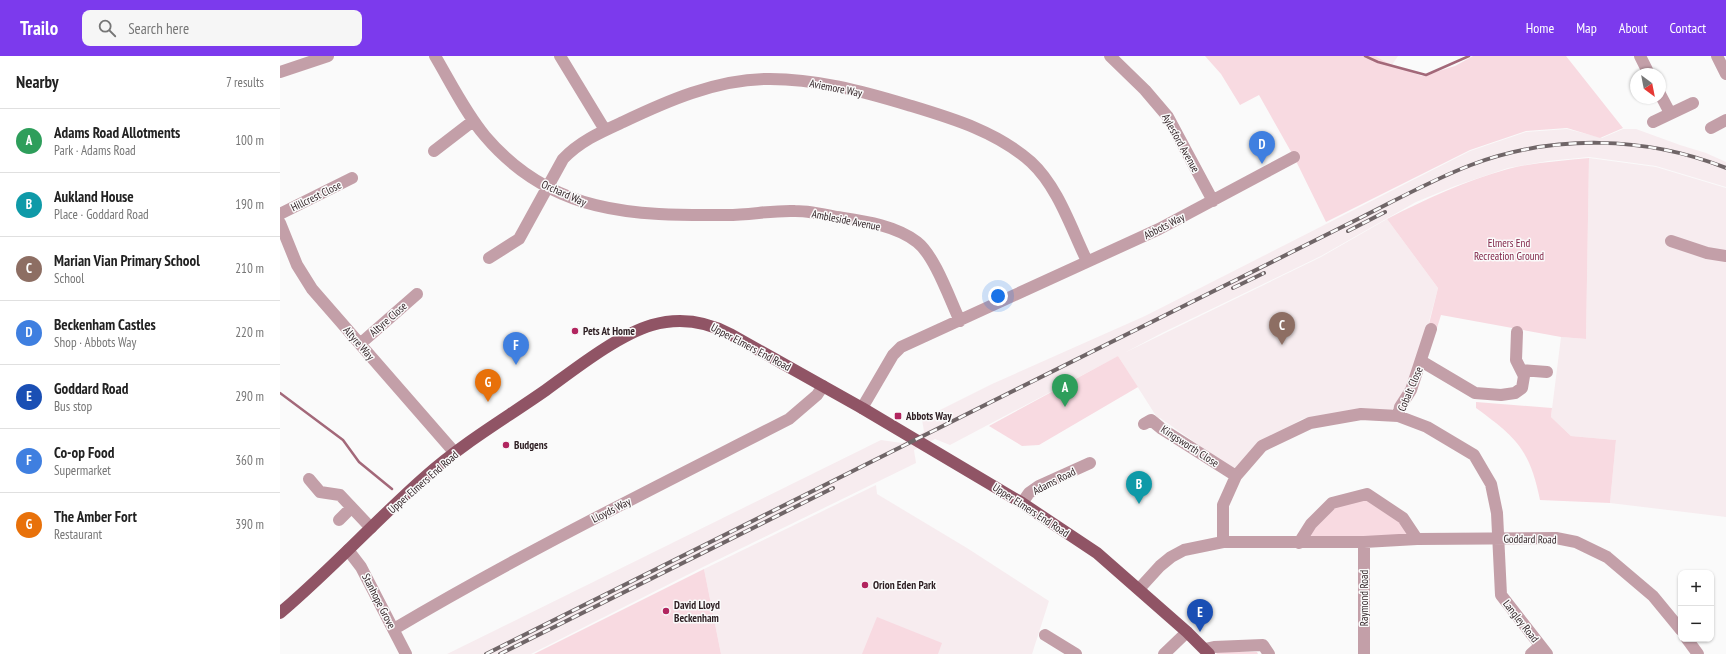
<!DOCTYPE html>
<meta charset="utf-8">
<style>
body{margin:0;font-family:"PT Sans Narrow",sans-serif;background:#f6f6f6;color:#222}
.controls{position:absolute;right:12px;bottom:12px;display:grid;overflow:hidden;border-radius:8px;box-shadow:0 1px 3px #0004}
.controls button{width:36px;height:36px;display:grid;place-items:center;padding:0;border:0;border-bottom:1px solid #e0e0e0;background:#fff;color:#222;font:20px sans-serif}
.compass{position:absolute;left:1350px;top:12px;width:36px;height:36px;border-radius:50%;background:#fff;box-shadow:0 1px 3px #0004;rotate:148deg}
.you{position:absolute;left:718px;top:240px;width:14px;height:14px;margin:-10px;border:3px solid #fff;border-radius:50%;background:#1a73e8;box-shadow:0 0 0 6px #1a73e833}
.badge{display:grid;place-items:center;width:26px;height:26px;border-radius:50%;background:#7c3aed;color:#fff;font-size:13px;font-weight:700}
.pin{position:absolute;translate:-50% -33px;filter:drop-shadow(0 1px 2px #0008)}
.pin::after{content:'';position:absolute;top:21px;width:14px;height:12px;background:inherit;clip-path:polygon(0 0,100% 0,50% 100%)}
.list{margin:0;padding:0;list-style:none}
h2{display:flex;justify-content:space-between;align-items:center;height:52px;margin:0;padding:0 16px;font-size:17px}
h2 small{font-size:13px;font-weight:400;color:#767676}
.list li{display:grid;grid-template-columns:26px 1fr auto;gap:12px;align-items:center;box-sizing:border-box;height:64px;padding:0 16px;border-top:1px solid #e0e0e0}
.list b{display:block;font-size:15px;white-space:nowrap}
.list p{margin:0;font-size:13px;white-space:nowrap;color:#767676}
.list em{font-size:13px;font-style:normal;color:#767676}
.icon{flex:none;width:22px;height:22px;fill:none;stroke:currentColor;stroke-width:2;stroke-linecap:round;stroke-linejoin:round}
.map{position:relative;flex:none;width:1446px;height:598px;overflow:hidden}
header{display:flex;align-items:center;gap:24px;box-sizing:border-box;height:56px;padding:0 20px;background:#7c3aed;color:#fff}
header strong{font-size:19px}
nav{display:flex;gap:22px;margin-inline-start:auto;font-size:14px}
.search{width:280px;height:36px;background:#f6f6f6;display:flex;align-items:center;gap:10px;box-sizing:border-box;padding:0 14px;border-radius:8px;color:#767676;font-size:15px}
main{display:flex}
aside{flex:1;background:#fff}
.map>svg:first-child{display:block}
.built{fill:#f7ecef}
.green{fill:#f8dae1}
.lines{fill:none;stroke-linecap:round;stroke-linejoin:round}
.stream{stroke:#a36879;stroke-width:2.5}
.minor{stroke:#c39fa8;stroke-width:12}
.major{stroke:#905465;stroke-width:12}
.rail-casing{stroke:#6f6567;stroke-width:4}
.rail{stroke:#fafafa;stroke-width:2.5;stroke-dasharray:8;stroke-linecap:butt}
.poi-dot{fill:#b1255f;stroke:#fafafa;stroke-width:1.5}
.labels{text-anchor:middle;stroke-width:3;stroke-linejoin:round;paint-order:stroke}
.street-label{font-size:11px;fill:#2e1f23;stroke:#fafafa}
.park-label{font-size:11px;fill:#802548;stroke:#fafafa}
.poi-label{font-size:11px;font-weight:bold;fill:#2e1f23;stroke:#fafafa;text-anchor:start}
</style>
<header>
<strong>Trailo</strong>
<div class="search"><svg class="icon" aria-label="search" viewBox="0 0 24 24"><circle cx="10" cy="10" r="6"/><path d="M15 15l6 6"/></svg>Search here</div>
<nav><a>Home</a><a>Map</a><a>About</a><a>Contact</a></nav>
</header>
<main>
<aside>
<h2>Nearby<small>7 results</small></h2>
<ul class="list">
<li><span class="badge" style="background:#2e9e5b">A</span><div><b>Adams Road Allotments</b><p>Park · Adams Road</p></div><em>100 m</em></li>
<li><span class="badge" style="background:#0f9aa8">B</span><div><b>Aukland House</b><p>Place · Goddard Road</p></div><em>190 m</em></li>
<li><span class="badge" style="background:#8d6e63">C</span><div><b>Marian Vian Primary School</b><p>School</p></div><em>210 m</em></li>
<li><span class="badge" style="background:#3f7fe0">D</span><div><b>Beckenham Castles</b><p>Shop · Abbots Way</p></div><em>220 m</em></li>
<li><span class="badge" style="background:#1a4fb4">E</span><div><b>Goddard Road</b><p>Bus stop</p></div><em>290 m</em></li>
<li><span class="badge" style="background:#3f7fe0">F</span><div><b>Co-op Food</b><p>Supermarket</p></div><em>360 m</em></li>
<li><span class="badge" style="background:#e8710a">G</span><div><b>The Amber Fort</b><p>Restaurant</p></div><em>390 m</em></li>
</ul>
</aside>
<div class="map">
<svg width="1446" height="598" viewBox="0 0 1446 598">
<rect width="100%" height="100%" fill="#fafafa"/>
<path class="built" d="M1095,0h23l-6,9z
M1287,73l35,9 21,-9h13l44,16 26,8 20,9v25l-70,-21 -67,-9 -41,4 -40,7 -53,18 -39,16 -95,54 -159,77 -212,112 -15,-6 -21,11 2,13 -213,104 -172,87h-84l434,-214 21,3 22,-11 -2,-13 70,-35 153,-68 325,-165 56,-19z
M1309,102l67,9 70,21v329l-116,-14 6,-63 -45,-4 -20,-19 10,-80 25,2z
M1107,163l51,69 -12,45 -19,55 -15,22 -32,-1 -58,10 -44,26 -22,26 -76,-53 -2,1 -40,-63 203,-99z
M596,429l1,9 90,54 82,53 -17,53h-311l-17,-85z"/>
<path class="green" d="M925,0h170l17,9 30,11 33,-10 18,-10h93l57,72 -23,10 -33,-10 -41,3 -56,19 -144,72 -32,-65 -35,-62 -19,10 -19,-31z
M1309,102l-3,181 -25,-2 -120,-22 -5,16 -8,-3 10,-40 -51,-69c39,-20 78,-38 121,-50 26,-7 54,-8 81,-11z
M838,300l20,31 -99,58 -17,1 -33,-20z
M1196,346l76,6 -1,9 20,19 45,4 -6,63 -70,-3c-10,-50 -24,-63 -64,-92z
M1087,438l36,24 14,21 -118,4 33,-40z
M424,513l17,85h-187z
M597,561l65,26 -4,11h-76z
M935,596h42l1,2h-41z"/>
<g class="lines">
<path class="stream" d="M1085,0l13,6 48,13 43,-19
M0,337l63,47 16,22 33,27"/>
<path class="minor" d="M155,0c16,27 30,56 50,80 66,78 148,80 242,79 23,0 46,-5 68,-4 14,0 28,3 42,6 26,4 58,8 80,25 18,14 33,58 43,79
M280,0l45,74
M830,0l35,34 23,27 45,84
M1360,0l9,18
M1437,0l9,18
M0,16l48,-16
M1380,38l10,19
M1373,66l40,-19
M1431,72l15,-8
M154,95l39,-30
M0,158l72,-36
M0,167l17,42 15,24 143,164
M1391,185l36,12 19,3
M209,202l30,-19 44,-80c17,-18 38,-27 60,-37 44,-21 92,-42 142,-43 48,-1 97,12 143,26 43,13 88,26 123,57 27,25 40,66 56,99
M80,288l57,-50
M1141,305l54,32 26,2 14,-2 7,-5 2,-12 -8,-16 1,-28
M1242,314l25,2
M582,352l31,-53 8,-8 258,-118 135,-72
M1118,360l2,-9 11,-17 20,-61
M864,368l7,-4 11,9 74,47
M29,423l11,13 20,3 31,33
M742,447l7,-10 10,-7 51,-23
M59,464l12,-12
M943,486v-37l13,-29 26,-30 48,-23 51,-9 37,2 29,11 47,28 17,29 6,29 4,82 46,59
M1019,487l12,-19 21,-21 35,-9 36,24 14,21
M68,494l13,17 45,87
M859,533l21,-23 11,-9 13,-7 39,-8h141l53,-3 139,-1 20,4 31,15 46,39 28,34
M114,573c128,-76 262,-142 395,-210l28,-24 6,-9
M765,579l31,19
M1407,583l11,15
M925,593l9,-2 49,-2 6,9
M884,598l23,-22
M1084,598v-112
M1251,598l9,-8"/>
<path class="major" d="M0,557c51,-43 96,-93 146,-137 37,-33 80,-58 120,-86 29,-21 72,-55 106,-65 28,-8 53,-4 78,9l132,74 160,95 75,50 90,79 22,22"/>
<g class="rail-casing">
<path id="rail" d="M1068,175l37,-19
M953,232l31,-15
M206,598l876,-437c36,-18 72,-38 109,-52 82,-31 175,-29 255,3
M220,598l333,-166"/>
</g>
<use href="#rail" class="rail"/>
</g>
<g class="poi-dot">
<circle cx="295" cy="275" r="4"/>
<rect x="614" y="356" width="8" height="8" rx="2"/>
<circle cx="226" cy="389" r="4"/>
<circle cx="585" cy="529" r="4"/>
<circle cx="386" cy="555" r="4"/>
</g>
<g class="labels">
<g class="street-label">
<text transform="translate(556 32) rotate(11)" y="4">Aviemore Way</text>
<text transform="translate(901 87) rotate(61)" y="4">Aylesford Avenue</text>
<text transform="translate(284 137) rotate(24)" y="4">Orchard Way</text>
<text transform="translate(36 140) rotate(-26)" y="4">Hillcrest Close</text>
<text transform="translate(566 164) rotate(11)" y="4">Ambleside Avenue</text>
<text transform="translate(884 170) rotate(-27)" y="4">Abbots Way</text>
<text transform="translate(108 263) rotate(-41)" y="4">Altyre Close</text>
<text transform="translate(79 287) rotate(49)" y="4">Altyre Way</text>
<text transform="translate(471 291) rotate(28)" y="4">Upper Elmers End Road</text>
<text transform="translate(1130 333) rotate(-67)" y="4">Cobalt Close</text>
<text transform="translate(910 390) rotate(33)" y="4">Kingsworth Close</text>
<text transform="translate(774 425) rotate(-27)" y="4">Adams Road</text>
<text transform="translate(143 426) rotate(-41)" y="4">Upper Elmers End Road</text>
<text transform="translate(331 454) rotate(-27)" y="4">Lloyds Way</text>
<text transform="translate(751 454) rotate(33)" y="4">Upper Elmers End Road</text>
<text transform="translate(1250 483) rotate(1)" y="4">Goddard Road</text>
<text transform="translate(1084 542) rotate(-90)" y="4">Raymond Road</text>
<text transform="translate(99 545) rotate(63)" y="4">Stanhope Grove</text>
<text transform="translate(1241 565) rotate(52)" y="4">Langley Road</text>
</g>
<g class="park-label">
<text x="1229" y="191">Elmers End<tspan x="1229" dy="13">Recreation Ground</tspan></text>
</g>
<g class="poi-label">
<text x="303" y="279">Pets At Home</text>
<text x="626" y="364">Abbots Way</text>
<text x="234" y="393">Budgens</text>
<text x="593" y="533">Orion Eden Park</text>
<text x="394" y="553">David Lloyd<tspan x="394" dy="13">Beckenham</tspan></text>
</g>
</g>
</svg>
<div class="controls">
<button>+</button>
<button>−</button>
</div>
<svg class="compass" viewBox="-18 -18 36 36"><path d="M0-13l5 13h-10z" fill="#e53935"/><path d="M0 13l5-13h-10z" fill="#767676"/></svg>
<div class="you"></div>
<div class="pin badge" style="left:785px;top:351px;background:#2e9e5b">A</div>
<div class="pin badge" style="left:859px;top:448px;background:#0f9aa8">B</div>
<div class="pin badge" style="left:1002px;top:289px;background:#8d6e63">C</div>
<div class="pin badge" style="left:982px;top:108px;background:#3f7fe0">D</div>
<div class="pin badge" style="left:920px;top:576px;background:#1a4fb4">E</div>
<div class="pin badge" style="left:236px;top:309px;background:#3f7fe0">F</div>
<div class="pin badge" style="left:208px;top:346px;background:#e8710a">G</div>
</div>
</main>
